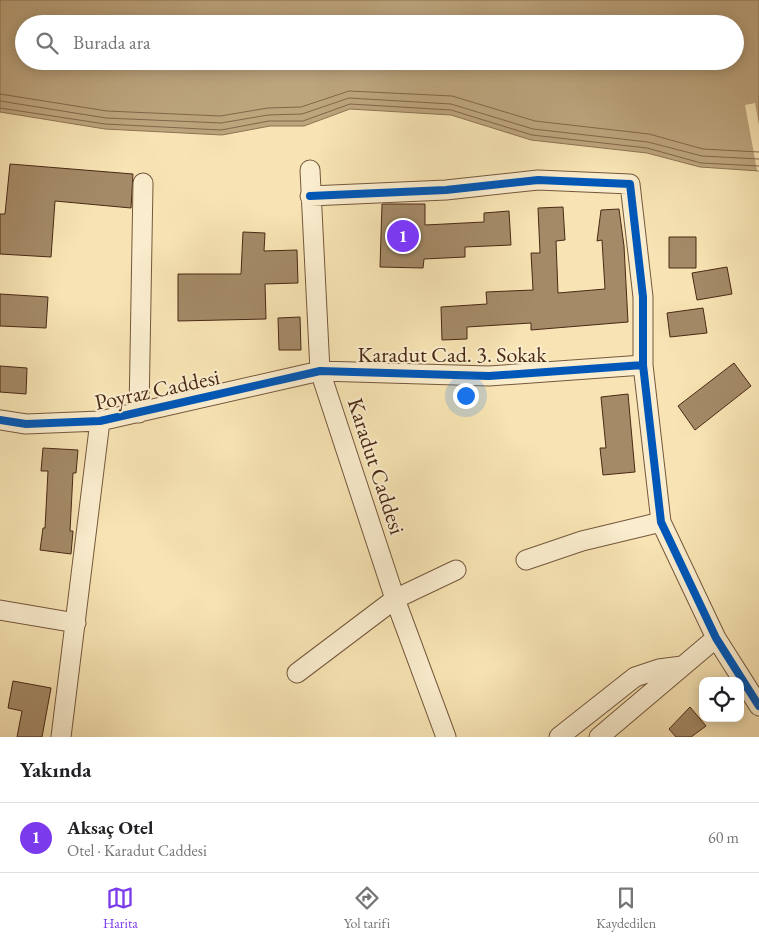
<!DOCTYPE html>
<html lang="tr">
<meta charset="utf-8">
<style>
body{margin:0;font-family:"EB Garamond",serif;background:#f2f2f2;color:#202124}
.controls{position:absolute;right:15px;bottom:15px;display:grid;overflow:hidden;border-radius:10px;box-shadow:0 2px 12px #0003}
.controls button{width:45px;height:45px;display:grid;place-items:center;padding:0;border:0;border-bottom:1px solid #e0e0e0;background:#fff;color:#202124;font:25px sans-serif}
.you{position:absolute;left:465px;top:395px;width:18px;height:18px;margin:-12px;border:4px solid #fff;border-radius:50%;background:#1a73e8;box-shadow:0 0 0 8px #1a73e833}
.badge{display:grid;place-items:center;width:32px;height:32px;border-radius:50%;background:#7c3aed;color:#fff;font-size:16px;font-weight:700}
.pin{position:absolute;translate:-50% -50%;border:2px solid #fff;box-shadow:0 1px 5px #0006}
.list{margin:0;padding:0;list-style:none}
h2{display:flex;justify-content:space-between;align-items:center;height:65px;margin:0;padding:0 20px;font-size:21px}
h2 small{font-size:16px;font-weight:400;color:#757577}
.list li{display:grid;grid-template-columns:32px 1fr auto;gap:15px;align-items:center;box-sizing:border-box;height:70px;padding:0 20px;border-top:1px solid #e0e0e0}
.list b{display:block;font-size:19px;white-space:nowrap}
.list p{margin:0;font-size:16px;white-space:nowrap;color:#757577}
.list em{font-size:16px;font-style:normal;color:#757577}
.icon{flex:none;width:28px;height:28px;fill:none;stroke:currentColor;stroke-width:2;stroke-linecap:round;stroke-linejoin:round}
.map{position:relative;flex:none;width:759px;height:737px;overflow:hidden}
.search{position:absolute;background:#fff;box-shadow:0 2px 12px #0003;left:15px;right:15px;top:15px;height:55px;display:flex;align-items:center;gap:12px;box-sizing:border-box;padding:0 18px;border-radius:28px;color:#757577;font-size:19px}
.sheet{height:135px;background:#fff}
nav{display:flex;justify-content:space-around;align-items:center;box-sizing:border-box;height:70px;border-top:1px solid #e0e0e0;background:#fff;font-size:14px;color:#757577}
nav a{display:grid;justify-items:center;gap:2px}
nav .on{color:#7c3aed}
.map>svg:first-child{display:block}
.water{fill:#bca47d;stroke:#8e7353;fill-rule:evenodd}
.pier{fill:#f7e3b3}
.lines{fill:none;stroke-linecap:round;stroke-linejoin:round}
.shore{stroke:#836649;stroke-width:1}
.building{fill:#a48a67;stroke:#4a2915}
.street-casing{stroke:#75583c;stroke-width:21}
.street{stroke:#faedce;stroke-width:19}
.cycleway-casing{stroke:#faedce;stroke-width:11}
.cycleway{stroke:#0057b8;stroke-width:8}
.labels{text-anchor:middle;stroke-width:4;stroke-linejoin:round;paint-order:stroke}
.street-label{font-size:22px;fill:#4a2915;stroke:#faedce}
</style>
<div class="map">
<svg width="759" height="737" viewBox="0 0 759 737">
<rect width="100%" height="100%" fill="#f7e3b3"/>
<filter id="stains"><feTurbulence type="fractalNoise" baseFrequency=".004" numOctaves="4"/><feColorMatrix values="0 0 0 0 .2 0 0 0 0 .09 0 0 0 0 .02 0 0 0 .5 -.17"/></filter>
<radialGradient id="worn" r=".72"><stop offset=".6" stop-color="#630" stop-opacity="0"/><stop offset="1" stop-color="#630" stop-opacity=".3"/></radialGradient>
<path class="water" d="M0,0h759v171l-59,-4 -53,-14 -116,-13 -80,-25 -101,-6 -46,17h-34l-48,9 -117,-6 -105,-17zM24,24h711v37h-711z"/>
<path class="pier" d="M755,103l4,22v46l-2,-1 -12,-65z"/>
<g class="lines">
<path class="shore" d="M0,94l107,17 113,5 48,-8 33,-1 48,-16 103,5 83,25 114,13 54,15 56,3
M0,101l106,17 115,5 47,-8 34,-1 47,-16 102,6 82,25 115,13 54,14 57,3
M0,108l105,16 116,6 48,-9h34l47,-17 101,6 81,25 115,13 54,15 58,3"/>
</g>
<path class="building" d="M10,164l123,10 -2,34 -76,-7 -4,56 -51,-3v-40h5z
M382,204h43v21l59,-3v-9l25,-2 2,34 -46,2v10l-41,2 -1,9 -43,-1z
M563,207l2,33 -9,1 2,52 47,-4 -3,-49 -5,1 4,-31 18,-1 5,37 4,76 -97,8v-7l-64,4v12l-25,1 -1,-33 46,-3 -1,-12 47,-2 -2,-37h9l-2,-45z
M243,232l22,1 -1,18 33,-1 1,33 -33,1 1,35 -88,2v-47h63z
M669,237h27v31h-27z
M727,267l5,27 -35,6 -5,-27z
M0,294l48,3 -2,31 -46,-2z
M703,308l4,25 -37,4 -3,-24z
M300,317l1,33h-22l-1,-32z
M734,363l17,23 -56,44 -17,-24z
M0,366l27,2 -1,26 -26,-2z
M628,394l7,78 -32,3 -3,-27h6l-5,-51z
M43,448l35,2 -2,23h-3l-3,58h3l-2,23 -31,-4 3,-22h2l3,-57h-7z
M13,681l38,7 -9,49h-25l5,-26 -14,-3z
M690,707l16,19 -15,11h-15l-7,-8z"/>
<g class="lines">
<g class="street-casing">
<path id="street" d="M310,170l10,201 75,228 51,138
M310,196l136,-6 92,-10 92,4 13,113v68l18,157 55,116 43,68
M139,413l4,-230
M0,420l26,4 74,-3 220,-50 169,5 154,-11
M526,560l56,-19 79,-19
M0,610l76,13
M297,673l98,-74 61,-29
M61,737l39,-316
M559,737l76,-60 24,-8 23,-3
M599,737l117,-99"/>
</g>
<use href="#street" class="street"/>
<g class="cycleway-casing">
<path id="cycleway" d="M310,196l136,-6 92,-10 92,4 13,113v68l18,157 55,116 43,68
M0,420l26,4 74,-3 220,-50 169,5 154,-11"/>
</g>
<use href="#cycleway" class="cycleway"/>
</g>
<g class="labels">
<g class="street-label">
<text x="452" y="362">Karadut Cad. 3. Sokak</text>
<text transform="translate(157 389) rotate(-12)" y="8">Poyraz Caddesi</text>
<text transform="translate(377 466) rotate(72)" y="8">Karadut Caddesi</text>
</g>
</g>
<rect width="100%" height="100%" filter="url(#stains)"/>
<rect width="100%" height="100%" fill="url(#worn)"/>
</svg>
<div class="controls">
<button><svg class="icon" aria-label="locate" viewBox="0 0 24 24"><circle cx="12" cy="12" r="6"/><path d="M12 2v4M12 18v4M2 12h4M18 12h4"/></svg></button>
</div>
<div class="you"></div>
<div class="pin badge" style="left:403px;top:236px">1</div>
<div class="search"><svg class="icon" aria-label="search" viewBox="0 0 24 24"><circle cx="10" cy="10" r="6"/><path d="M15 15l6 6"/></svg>Burada ara</div>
</div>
<section class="sheet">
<h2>Yakında<small></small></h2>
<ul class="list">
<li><span class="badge">1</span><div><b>Aksaç Otel</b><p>Otel · Karadut Caddesi</p></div><em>60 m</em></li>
</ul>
</section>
<nav>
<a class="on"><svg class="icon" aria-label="map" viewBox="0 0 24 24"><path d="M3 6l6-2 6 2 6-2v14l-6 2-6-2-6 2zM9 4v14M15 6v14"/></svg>Harita</a>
<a><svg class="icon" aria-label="directions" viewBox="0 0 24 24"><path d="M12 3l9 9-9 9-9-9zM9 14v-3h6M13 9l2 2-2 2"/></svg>Yol tarifi</a>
<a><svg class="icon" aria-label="saved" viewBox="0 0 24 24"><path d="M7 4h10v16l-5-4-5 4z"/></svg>Kaydedilen</a>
</nav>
